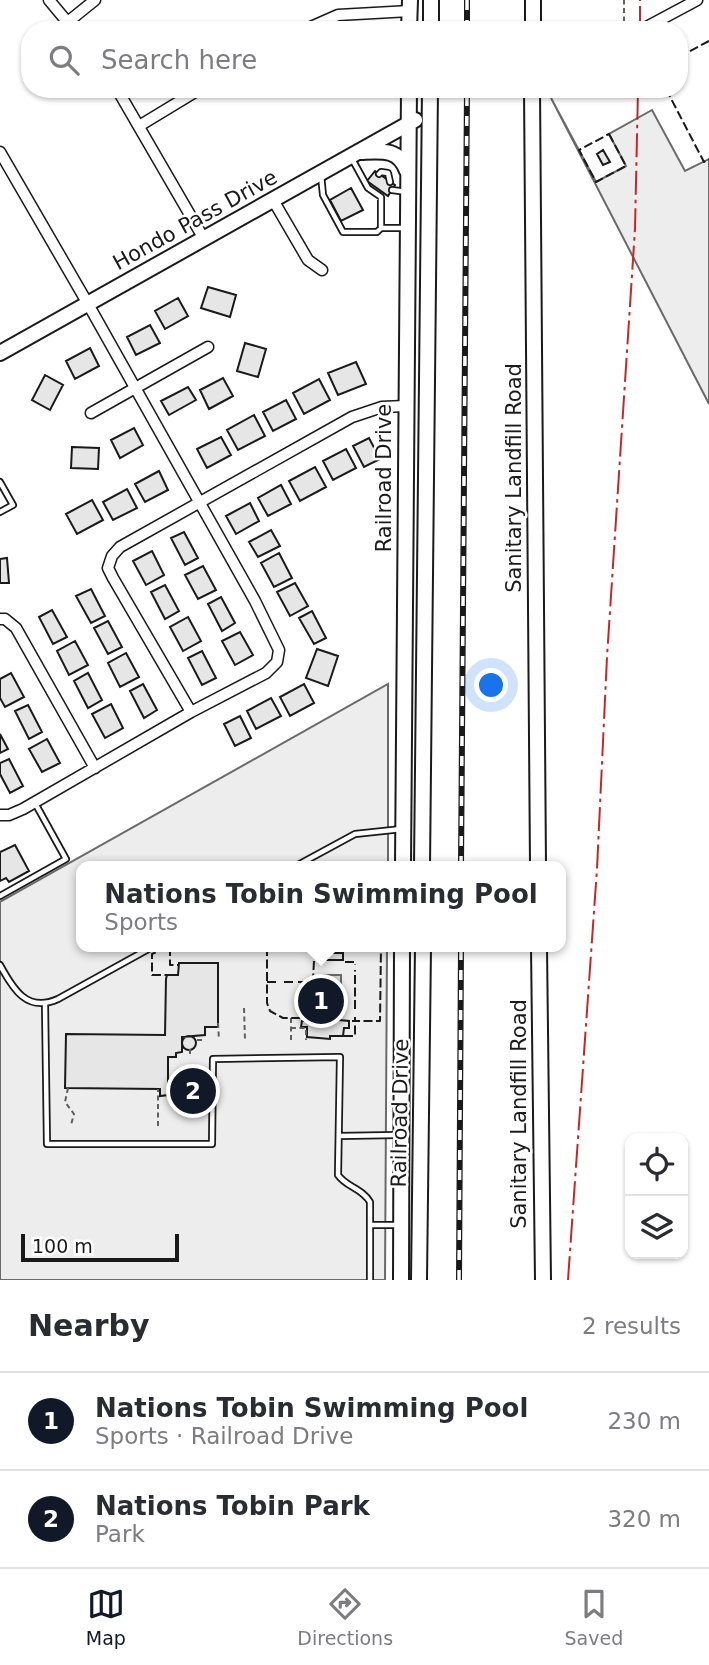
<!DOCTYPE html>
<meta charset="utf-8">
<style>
body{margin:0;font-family:"DejaVu Sans",sans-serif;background:#f2f2f3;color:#2b2b33}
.controls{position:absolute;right:21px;bottom:21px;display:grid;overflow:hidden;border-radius:14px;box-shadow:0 2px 5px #0004}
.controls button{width:63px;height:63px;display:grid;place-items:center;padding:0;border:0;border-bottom:2px solid #e1e1e2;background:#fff;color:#2b2b33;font:35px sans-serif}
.scale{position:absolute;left:21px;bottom:18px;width:158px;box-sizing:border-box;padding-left:7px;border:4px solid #1a1a1a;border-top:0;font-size:19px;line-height:24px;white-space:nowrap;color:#1a1a1a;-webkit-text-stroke:5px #fff;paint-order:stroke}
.you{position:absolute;left:492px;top:686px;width:24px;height:24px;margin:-18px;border:5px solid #fff;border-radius:50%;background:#1a73e8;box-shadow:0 0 0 10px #1a73e833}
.badge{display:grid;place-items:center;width:46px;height:46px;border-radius:50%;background:#111827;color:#fff;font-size:23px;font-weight:700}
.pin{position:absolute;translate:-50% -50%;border:4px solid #fff;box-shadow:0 2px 7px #0006}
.popup{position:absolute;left:76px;top:861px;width:490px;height:91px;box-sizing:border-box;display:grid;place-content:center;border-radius:14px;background:#fff;filter:drop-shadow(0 2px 5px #0005);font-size:23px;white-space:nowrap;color:#7c7c81}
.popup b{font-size:26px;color:#2b2b33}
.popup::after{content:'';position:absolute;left:50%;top:100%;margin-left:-14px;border:14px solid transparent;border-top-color:#fff}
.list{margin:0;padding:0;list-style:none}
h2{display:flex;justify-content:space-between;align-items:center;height:91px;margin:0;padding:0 28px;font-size:30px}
h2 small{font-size:23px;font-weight:400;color:#7c7c81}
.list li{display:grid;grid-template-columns:46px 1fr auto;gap:21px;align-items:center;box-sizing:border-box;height:98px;padding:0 28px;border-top:2px solid #e1e1e2}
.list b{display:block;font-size:26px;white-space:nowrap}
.list p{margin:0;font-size:23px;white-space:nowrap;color:#7c7c81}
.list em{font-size:23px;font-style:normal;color:#7c7c81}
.icon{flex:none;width:38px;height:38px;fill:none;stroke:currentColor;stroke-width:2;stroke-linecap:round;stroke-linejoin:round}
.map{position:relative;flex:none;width:709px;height:1280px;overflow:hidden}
.search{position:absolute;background:#fff;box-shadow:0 2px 5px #0004;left:21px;right:21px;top:21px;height:77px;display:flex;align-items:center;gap:18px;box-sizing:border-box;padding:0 24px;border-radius:28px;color:#7c7c81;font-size:26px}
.sheet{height:287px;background:#fff}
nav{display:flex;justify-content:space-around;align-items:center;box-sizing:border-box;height:98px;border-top:2px solid #e1e1e2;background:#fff;font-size:19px;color:#7c7c81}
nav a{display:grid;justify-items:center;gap:4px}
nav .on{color:#111827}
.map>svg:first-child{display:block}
.green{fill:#ededed;stroke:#6a6a6a;stroke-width:2}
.water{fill:#d7d7d7;stroke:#6a6a6a;stroke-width:2}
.building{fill:#e6e6e6;stroke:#1a1a1a;stroke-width:2}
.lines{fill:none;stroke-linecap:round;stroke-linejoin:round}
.lane-casing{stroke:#1a1a1a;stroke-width:8}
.street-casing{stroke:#1a1a1a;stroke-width:13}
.secondary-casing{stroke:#1a1a1a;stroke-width:18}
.path{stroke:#5f5f5f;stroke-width:2;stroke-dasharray:5 3.5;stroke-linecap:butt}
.lane{stroke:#fff;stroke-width:4.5}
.street{stroke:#fff;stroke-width:10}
.secondary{stroke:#fff;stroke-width:14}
.rail-casing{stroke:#1a1a1a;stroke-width:6}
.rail{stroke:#fff;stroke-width:3.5;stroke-dasharray:10;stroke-linecap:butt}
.fence{stroke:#1a1a1a;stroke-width:2;stroke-dasharray:9 3.5;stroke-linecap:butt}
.power{stroke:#c62828;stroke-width:2;stroke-dasharray:24 5 3.5 5;stroke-linecap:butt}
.labels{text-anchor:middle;stroke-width:5;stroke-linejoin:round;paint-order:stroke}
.street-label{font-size:21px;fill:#1a1a1a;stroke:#fff}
</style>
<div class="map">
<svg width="709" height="1280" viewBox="0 0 709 1280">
<rect width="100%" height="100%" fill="#fff"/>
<path class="green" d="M551,98l45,84 30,-16 -17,-32 43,-24 33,61 24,-12v245z
M388,684v182h-307v81h306l-2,333h-385v-378z"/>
<path class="water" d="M322,975h19v36h-39v-21h19z"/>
<path class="building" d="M603,150l7,12 -7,3 -6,-11z
M375,171l20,14 -7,11 -21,-15z
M351,188l12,22 -22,11 -11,-21z
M208,287l28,8 -6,22 -29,-9z
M178,298l10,18 -23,13 -10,-18z
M150,325l10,18 -24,12 -9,-18z
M245,343l21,6 -8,28 -21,-6z
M90,348l9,18 -24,13 -9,-18z
M356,362l10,22 -28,11 -10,-22z
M45,375l18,10 -13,25 -18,-10z
M223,378l10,18 -24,13 -9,-19z
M319,379l11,21 -26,14 -11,-21z
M188,387l8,13 -27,15 -8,-14z
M286,400l10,19 -23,12 -10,-19z
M254,415l11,21 -27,14 -11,-20z
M134,428l9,17 -23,13 -9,-18z
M221,437l10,18 -24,13 -10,-19z
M369,438l11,21 -16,8 -11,-21z
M72,447l27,1 -1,21 -27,-1z
M346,449l10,19 -23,12 -10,-19z
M315,467l11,20 -26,14 -11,-20z
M159,471l9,19 -23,12 -10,-18z
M281,485l10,19 -23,12 -10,-18z
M127,489l10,19 -24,12 -10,-18z
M92,500l11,20 -26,14 -11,-20z
M250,503l9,18 -23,13 -10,-18z
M271,530l9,16 -22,11 -9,-15z
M184,532l14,26 -13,7 -14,-27z
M152,551l12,24 -18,10 -13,-24z
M279,553l13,25 -18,9 -13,-24z
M7,558l2,25h-9v-24z
M203,566l13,24 -18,9 -13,-24z
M295,583l13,23 -18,10 -13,-24z
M165,585l14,26 -14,8 -14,-27z
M91,589l14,27 -14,7 -15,-27z
M221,597l14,26 -13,8 -14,-27z
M52,610l15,27 -14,7 -14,-27z
M312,611l14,27 -12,6 -15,-26z
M188,617l13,24 -18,10 -13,-24z
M108,621l14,26 -14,7 -14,-26z
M240,632l13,23 -18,10 -13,-24z
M75,641l13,24 -19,10 -12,-24z
M317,649l21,7 -10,30 -22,-8z
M202,651l14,27 -14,7 -14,-27z
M126,653l13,24 -19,10 -12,-24z
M11,673l13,24 -19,10 -5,-9v-19z
M88,673l14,27 -14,8 -14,-27z
M143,684l14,26 -13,8 -14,-27z
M304,684l10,19 -24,13 -10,-19z
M271,698l10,18 -25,13 -9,-18z
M111,704l12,24 -18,10 -13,-24z
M28,705l14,27 -13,7 -14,-28z
M240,716l11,22 -16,8 -11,-22z
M0,734l8,15 -8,4z
M47,739l13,24 -18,9 -13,-23z
M9,759l14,27 -13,7 -10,-19v-11z
M15,845l14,26 -20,11 -3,-4 -6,3v-29z
M324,953h19v7h-19z
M179,963h39v64h-13v8l-23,2v15l-6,1v4h-8v38l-8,1v-7l-95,-1 1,-54 99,1 1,-56 1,-4h11z
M318,1018l31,3v7h-5l-1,8h-13v3l-23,-2v-10h-6l1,-6 16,-1z
M182 1043a7 7 0 1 1 14 0a7 7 0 1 1-14 0Z"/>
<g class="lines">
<g class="lane-casing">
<path id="lane" d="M379,174l2,-2 7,1 2,9
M321,175l2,20 20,37h34l4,-4v-31l-13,-9 -17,-31
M392,190l15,2
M381,228h24
M0,482l13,23 -13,7
M296,866l59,-32 47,-5
M0,896l66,-37 -31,-56
M0,965c13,24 27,48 58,34l94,-52
M45,1004l2,140h165l1,-85 127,-2 -2,118c8,12 24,13 32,27v78
M339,1136l58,-1
M371,1225h27"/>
</g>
<g class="street-casing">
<path id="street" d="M49,0l25,30
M69,21l26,-21
M304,30l34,-15 72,-4
M641,30l56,-30
M117,89l87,150
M139,126l61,-37
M0,152l88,152 167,297 24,49 -2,12 -11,11 -75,39 -168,97 -14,6h-9
M273,200l35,60 14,10
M91,413l117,-66
M0,619h5l11,9 79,140
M191,712l-78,-134 -5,-10 4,-12 8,-9 232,-130 30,-10 23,-1"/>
</g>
<g class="secondary-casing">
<path id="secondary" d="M409,30l1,-30
M431,30v-30
M533,30v-30
M532,89l6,777
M361,152c20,-1 38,-4 46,19
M0,353l415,-233
M403,866l6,-777
M422,866l8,-777
M539,947l4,333
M401,1280l1,-333
M419,1280l4,-333"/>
</g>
<path class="path" d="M624,30v-30
M244,1008l1,32
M291,1018v22
M218,1023l1,17
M291,1028h15v12
M197,1040h7
M190,1049v8
M68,1088l-3,14 9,12 -3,11
M158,1126v-37"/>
<use href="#lane" class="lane"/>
<use href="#street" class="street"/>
<use href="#secondary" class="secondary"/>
<g class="rail-casing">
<path id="rail" d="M467,30v-30
M461,866l6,-777
M459,1280l2,-333"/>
</g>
<use href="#rail" class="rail"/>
<path class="fence" d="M679,57l30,-16
M666,89l38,73 5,-3
M609,134l17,32 -30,16 -17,-32z
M167,947l-15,7v21h15
M170,947v18h9
M267,947v56l3,8 13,7h35
M345,962h10v3
M267,982h12
M284,982h10
M298,982h11l4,-3 1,-18
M355,1009v-39
M355,1017v4h25l1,-74
M344,1036h11v-15h-3"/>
<path class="power" d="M640,30v-30
M568,1280l29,-411 10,-212 28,-428 3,-140"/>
</g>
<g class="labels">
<g class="street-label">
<text transform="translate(195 220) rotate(-29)" y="7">Hondo Pass Drive</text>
<text transform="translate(384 478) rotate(-90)" y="7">Railroad Drive</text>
<text transform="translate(514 478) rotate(-90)" y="7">Sanitary Landfill Road</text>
<text transform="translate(400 1113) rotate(-89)" y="7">Railroad Drive</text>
<text transform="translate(519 1114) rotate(-90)" y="7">Sanitary Landfill Road</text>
</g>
</g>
</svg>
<div class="controls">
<button><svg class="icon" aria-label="locate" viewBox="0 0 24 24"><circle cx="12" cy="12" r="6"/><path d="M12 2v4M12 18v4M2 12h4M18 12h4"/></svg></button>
<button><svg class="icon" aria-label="layers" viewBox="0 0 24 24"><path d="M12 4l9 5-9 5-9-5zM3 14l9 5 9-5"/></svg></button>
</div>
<div class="scale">100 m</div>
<div class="you"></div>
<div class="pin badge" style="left:321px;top:1001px">1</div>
<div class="popup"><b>Nations Tobin Swimming Pool</b>Sports</div>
<div class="pin badge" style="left:193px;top:1091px">2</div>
<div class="search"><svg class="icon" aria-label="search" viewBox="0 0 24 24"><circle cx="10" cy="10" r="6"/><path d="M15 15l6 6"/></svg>Search here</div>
</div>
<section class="sheet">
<h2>Nearby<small>2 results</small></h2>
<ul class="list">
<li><span class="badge">1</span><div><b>Nations Tobin Swimming Pool</b><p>Sports · Railroad Drive</p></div><em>230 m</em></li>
<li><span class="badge">2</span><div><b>Nations Tobin Park</b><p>Park</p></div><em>320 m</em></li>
</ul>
</section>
<nav>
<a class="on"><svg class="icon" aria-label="map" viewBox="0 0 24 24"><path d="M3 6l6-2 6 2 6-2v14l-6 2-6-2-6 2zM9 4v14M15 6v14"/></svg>Map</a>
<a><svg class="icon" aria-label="directions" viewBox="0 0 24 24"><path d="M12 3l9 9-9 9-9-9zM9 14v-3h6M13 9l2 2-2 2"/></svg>Directions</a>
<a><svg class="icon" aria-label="saved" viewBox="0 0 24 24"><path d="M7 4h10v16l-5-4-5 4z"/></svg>Saved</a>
</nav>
